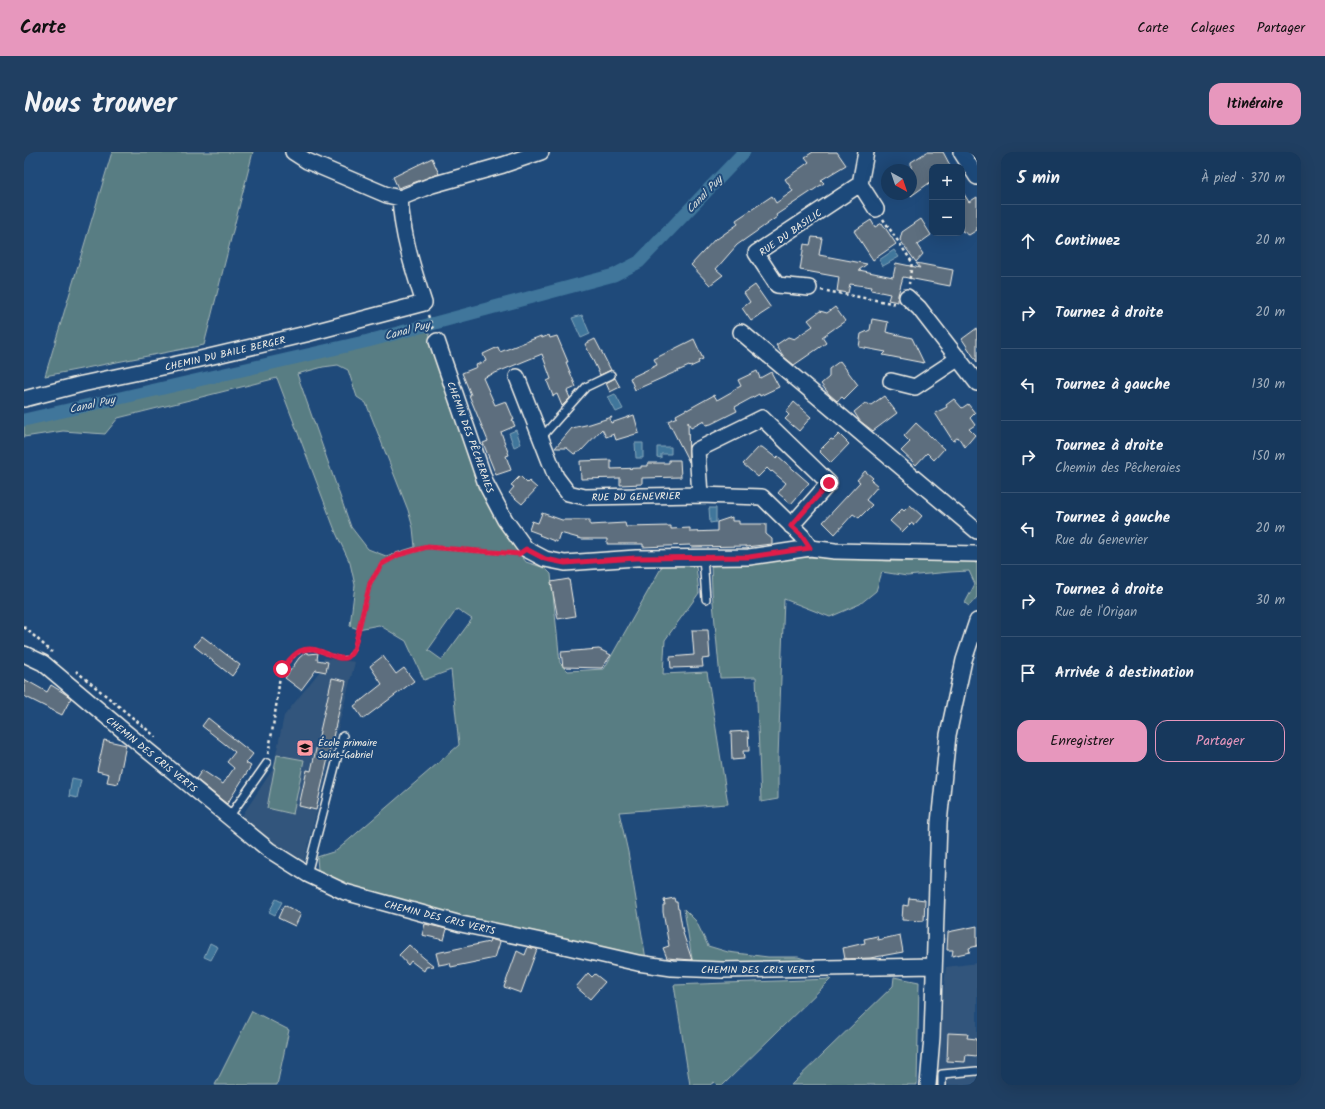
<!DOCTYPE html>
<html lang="fr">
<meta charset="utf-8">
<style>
body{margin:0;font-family:Kalam,sans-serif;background:#203f62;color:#f1f3f6}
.controls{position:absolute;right:12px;top:12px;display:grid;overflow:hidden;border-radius:8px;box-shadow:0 4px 16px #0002}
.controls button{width:36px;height:36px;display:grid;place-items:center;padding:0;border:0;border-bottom:1px solid #365272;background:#17385c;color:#f1f3f6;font:20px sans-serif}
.compass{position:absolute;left:857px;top:12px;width:36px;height:36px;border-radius:50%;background:#17385c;box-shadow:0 4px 16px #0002;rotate:140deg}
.stop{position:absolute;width:12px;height:12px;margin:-9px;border:3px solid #e11d48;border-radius:50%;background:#fff}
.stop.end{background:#e11d48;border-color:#fff;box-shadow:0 1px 4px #0008}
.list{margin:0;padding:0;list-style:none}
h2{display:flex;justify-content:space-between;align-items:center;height:52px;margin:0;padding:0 16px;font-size:17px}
h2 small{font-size:13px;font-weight:400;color:#9eacbb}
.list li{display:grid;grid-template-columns:26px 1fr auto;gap:12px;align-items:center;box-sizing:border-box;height:72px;padding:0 16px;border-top:1px solid #365272}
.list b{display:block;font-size:15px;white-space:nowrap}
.list p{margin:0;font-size:13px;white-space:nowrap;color:#9eacbb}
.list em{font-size:13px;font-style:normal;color:#9eacbb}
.actions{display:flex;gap:8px;padding:12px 16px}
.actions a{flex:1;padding:9px 0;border:1px solid #e797bd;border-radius:12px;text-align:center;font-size:14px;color:#e797bd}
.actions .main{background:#e797bd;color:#111}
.icon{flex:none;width:22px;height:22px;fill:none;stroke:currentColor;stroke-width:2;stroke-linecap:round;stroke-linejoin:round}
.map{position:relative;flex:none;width:953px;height:933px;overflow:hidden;border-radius:12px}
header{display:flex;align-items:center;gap:24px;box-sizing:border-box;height:56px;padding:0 20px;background:#e797bd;color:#111}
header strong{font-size:19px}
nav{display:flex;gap:22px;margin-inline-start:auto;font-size:14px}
.intro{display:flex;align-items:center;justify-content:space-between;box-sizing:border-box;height:96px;padding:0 24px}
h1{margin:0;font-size:28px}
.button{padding:10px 18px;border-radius:12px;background:#e797bd;color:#111;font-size:14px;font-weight:700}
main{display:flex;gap:24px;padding:0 24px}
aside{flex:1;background:#17385c;border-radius:12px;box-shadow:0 4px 16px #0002}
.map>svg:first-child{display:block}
.built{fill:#32557b}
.green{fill:#587d83;stroke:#a6b7b6;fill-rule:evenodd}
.water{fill:#3f769b;stroke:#87a7ba}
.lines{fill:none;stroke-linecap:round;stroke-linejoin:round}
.canal{stroke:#3f769b;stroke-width:13}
.building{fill:#5d6e7e;stroke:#f4f1e8}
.lane-casing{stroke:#f4f1e8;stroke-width:10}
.street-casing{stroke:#f4f1e8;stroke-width:18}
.path{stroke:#f4f1e8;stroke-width:2.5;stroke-dasharray:3 3;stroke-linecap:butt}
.lane{stroke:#1f4a7a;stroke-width:7}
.street{stroke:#1f4a7a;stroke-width:15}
.route{stroke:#e11d48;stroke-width:5}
.labels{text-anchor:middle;stroke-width:4;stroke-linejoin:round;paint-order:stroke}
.street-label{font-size:10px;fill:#f4f1e8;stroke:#1f4a7a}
.poi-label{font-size:10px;fill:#f4f1e8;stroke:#1f4a7a;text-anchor:start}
.water-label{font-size:11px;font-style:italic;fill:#d9dfdc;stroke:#1f4a7a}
</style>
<header>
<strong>Carte</strong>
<nav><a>Carte</a><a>Calques</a><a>Partager</a></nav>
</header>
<div class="intro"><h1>Nous trouver</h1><a class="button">Itinéraire</a></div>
<main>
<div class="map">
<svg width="953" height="933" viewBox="0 0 953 933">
<rect width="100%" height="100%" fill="#1f4a7a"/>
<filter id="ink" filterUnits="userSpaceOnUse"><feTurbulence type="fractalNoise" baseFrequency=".025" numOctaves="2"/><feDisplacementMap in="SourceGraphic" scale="8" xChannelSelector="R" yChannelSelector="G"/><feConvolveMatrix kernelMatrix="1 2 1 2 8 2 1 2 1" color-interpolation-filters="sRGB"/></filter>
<g filter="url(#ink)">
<path class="built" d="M300,506l31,4 -52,203 -63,-46 33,-50 11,-53 36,-45z
M953,811v122h-43l12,-118z"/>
<path class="green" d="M88,0h141l-49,193 -159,31z
M404,178l50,150 14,32 18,29 16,21 19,6 6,6 9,89 8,8 36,-2 60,-106 32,3 3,27 -34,47 -2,34 44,-2 21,132 -109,8 9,40 18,107 -156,-32 -159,-44 -13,-13 -1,-13 19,-6 123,-106 -8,-75 -27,10 -18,-39 -27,-16 -21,4 -8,-3 5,-41 -5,-22 -14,-30 -59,-155 -159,40 -13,16 -42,-3 -39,6v-14zM314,213l10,5 9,27 9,6 42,107 5,18 2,19 -29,9 -18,-7 -17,-22 -54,-153 26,-7zM433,457l15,10 -30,41 -14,-10z
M782,405l81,4h85l5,3v33l-8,9 -4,-3 10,-19 -6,-13 -19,1 -43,4 -25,-4 -6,19 -16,13 -30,13 -46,-18 -6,158v42l-17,3 -5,-125 -36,1 -8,-87 -1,-25z
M253,603l27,5 -11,54 -26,-6z
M660,757l12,12 12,25 20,6 40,5h30l26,8h-131z
M870,825l25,5 -2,103h-126l102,-99z
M807,827l-108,106h-6l-3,-3 -4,3h-20l-16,-100z
M228,859l37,19 -12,55h-62z"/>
<path class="water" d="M870,98l5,7 -16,9 -4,-6z
M558,163l8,19 -9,4 -9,-20z
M591,242l8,15 -7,3 -8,-15z
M492,278l5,14 -7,3 -5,-14z
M611,291h8v15h-7z
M633,295h14v7h-10v4l-4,-1z
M685,356h7v14l-6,1z
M48,626l9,2 -4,18 -8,-2z
M252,747l6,3 -7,13 -6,-3z
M186,791l8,4 -7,13 -7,-3z"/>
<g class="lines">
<path class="canal" d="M0,268l344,-79 246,-66 25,-13 105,-110"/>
</g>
<path class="building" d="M789,0h24l9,13 -25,15 3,3 -48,32 1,2 -40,28 -21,24 7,6 -13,10 -19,-20 25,-27 1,1 21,-15 -2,-4 36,-24 4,7 17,-12 -8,-12 24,-17 -4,-5z
M903,0h16l8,15h-19v14l-21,15v-34z
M408,6l7,16 -41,14 -5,-11z
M938,39l7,11 8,-5v33l-8,5 -7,-4z
M897,67l10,16 -14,10 6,9 -7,8 -16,-22 2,-8z
M847,68l4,7 7,-4 14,21 -23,16 -19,-29z
M788,85l10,1 -3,17 48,9 -8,6 34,7 3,-14 24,5 -4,-5 37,7 -3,16 -47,-9 -5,18v7l-10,-2 2,-6 -19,-4 1,-3 -22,-3 -2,9 -11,-2 2,-14 -39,-7 4,-26 6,1z
M731,133l16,23 -20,13 -9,-13 8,-6 -6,-9z
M811,155l10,14 -23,16 4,6 -32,22 -10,-8 -8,-12 12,-8 6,2 19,-13 -5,-6 12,-9 7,2z
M848,167l16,3 -2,10 26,6 12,25 -41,-8 3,-3 -27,-5 2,-13 9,-4z
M953,176v34l-15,-23z
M525,183l1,3 7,-2 11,26h-2l10,25 -9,4 3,7 -8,8 -5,-12 -4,2 -6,-15 4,-2 -9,-25 -59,24 12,27 11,-4 8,19h-2l3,6 -14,6 8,23 -3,1 5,14 -15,5 -13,-32 5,-2 -19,-46h2l-9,-22 15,-6 -1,-2 10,-4 -3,-7 15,-7 2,5 41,-16 1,2z
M571,187l16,31 -11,5 -15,-31z
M670,187l9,20 -5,2 1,2 -9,4 -1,-1 -54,24 -5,-12 27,-13 -3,-6z
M816,209l18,24 -14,14 -2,-2 -5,4 -8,-7 -8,-10 8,-7v-8z
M733,219l3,7 11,-6 8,15 -19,9 -1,-2 -24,13 2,4 -26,13 -5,1 -2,-4 -13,7 -3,-6 1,40 -21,-41 9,-4 -1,-2 11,-6v1l27,-15 3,5 16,-9v-1l8,-4 -3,-6z
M591,226l5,9 -10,5 -4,-9z
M860,244l13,17 -24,18 -13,-10 -6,-9 11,-9 6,2z
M930,247l8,9 6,-4 7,9 -5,5 5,7 -6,4 6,6 -10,12 -7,-10 -5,4 -18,-28 12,-6 -1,-2z
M770,250l17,15 -12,14 -14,-12 4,-4 -3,-3z
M610,263l5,18 -23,7 -2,-6 -8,3 -4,-8 -21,22 -7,3 -7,-6h-12l17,-20 18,-4 22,-7 -2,3 1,3z
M892,271l28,26 -10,11 -7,-7 -11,12 -15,-14 9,-9 -6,-6z
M815,282l10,10 -18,19 -12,-12 12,-12 2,1z
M735,295h3l14,11 2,-2 31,27 -18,21 -13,-11 8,-10 -14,-12 -1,1 -4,-4 -9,9 -15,-13z
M587,308v9l30,-1v-2h7v-3h21v-3h11l1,17 -39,1v6l-22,1v-7l-39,1 -1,-18z
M841,319l8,7 -2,2 7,6 -12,14 6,5 -13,13 -6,-4 -18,20 -12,-12 37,-40 -3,-2z
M496,324l7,7 2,-2 8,7 -15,16 -13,-11 5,-6 -3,-2z
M886,353l12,11 -8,9 -3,-2 -9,9 -12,-11 12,-12 2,2z
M518,361l20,7h28v5l35,-2 1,4 45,-1v3l19,-1v4l27,-1v-9l15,-5v4h7v3h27v10l6,5v5l-26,3v-1l-55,1 -1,-2 -47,2v-3h-36v-5h-25l-22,-6 -3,9 -18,-7 1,-1 -11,-4 3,-9 6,2z
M545,427l6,37 -17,3 -7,-37z
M668,478h16l2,28 -8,1 1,8 -32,1 -1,-11 24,-2z
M178,484l38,29 -8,11 -38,-30z
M575,497l12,6 -9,13 -39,-1 -2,-15z
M282,500l3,2 9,-1 -1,7 11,2 -2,10 -10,-2 -15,20 -16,-12 14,-20z
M359,504l13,18 8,-6 10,13 -51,38 -9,-13 28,-22 -12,-18z
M308,526l14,3 -30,129 -17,-4 8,-36 4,1z
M0,527l23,13 4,-7 13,8 7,5 -9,17 -38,-19z
M184,566l45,36 -7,9 5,3 -24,38 -31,-25 6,-9 21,14 11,-16 -7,-6 8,-10 -33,-26z
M724,579l1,20h-6l1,8 -12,1 -1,-28z
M80,588l22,5 -8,39 -11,-2 2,-8 -12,-3z
M650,746l1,4h2l1,7h1l4,24 9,27 -25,-2 -4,-10 6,-2 -6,-34v-7h2l-1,-5z
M885,746l16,2 -1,21 -22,-1 1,-15 5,1z
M260,753l17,9 -6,12 -17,-8z
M401,772l22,5 -3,11 -22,-5z
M953,774v20l-8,2 1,4 -18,4 1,-6h-6l1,-18z
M876,783l3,17 -33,6 -25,1 -2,-11 22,-5 -1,-4 13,-3 1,4z
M466,787l10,3 -5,16 -44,9 -1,-4 -11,2 -3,-12 53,-11z
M385,793l15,13 10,8 -8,1 -2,4 -13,-10 -3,4 -9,-10z
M504,795l9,2 -16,44 -17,-6 13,-36 8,4z
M564,821l4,4 3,-3 10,8 -15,17 -14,-12z
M924,881l20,1 -1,4 10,1v17l-11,-1 -1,7 -18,-1z"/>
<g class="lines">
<g class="lane-casing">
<path id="lane" d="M517,286l45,-51 25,-12
M679,405l3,42
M205,665l38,-54
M283,722l36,-138
M918,933v-11l35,-3"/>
</g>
<g class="street-casing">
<path id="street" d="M269,0l14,9 80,34 13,3 32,-13 71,-20 38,-13
M842,0l-6,32 16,25
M937,0l16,25
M785,136l-32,-3 -21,-32 104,-69
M883,145l12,11 58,75
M717,180l236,199
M413,189l49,143 19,36 21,29 19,10 20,4 71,-5 113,-1 61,-9 25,3 142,3
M493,225l39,100 12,16 17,4 115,-2 62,2 40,39 8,12
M867,229l24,6 44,-29
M0,247l58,-15 114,-24 110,-26 118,-31c-11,-34 -22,-68 -24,-105
M676,343l-3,-45 65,-32 67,65 -38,43
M0,502l19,9 82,69 144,118 38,24 38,18 116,32 94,20 83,19 34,5 51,2 211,-4
M904,933l4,-48 7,-214 9,-88 16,-75 13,-39"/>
</g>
<path class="path" d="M859,67l29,43 -3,22
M797,138l76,14
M404,163l5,14
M0,475l28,25
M52,519l80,66
M244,602c4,-20 7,-40 10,-61 1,-7 1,-17 4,-24 2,-4 7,-8 10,-11 24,-26 48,17 62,-9l16,-66 12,-19 16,-9 29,-8 86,7"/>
<use href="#lane" class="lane"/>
<use href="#street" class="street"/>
</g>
</g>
<g class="lines" filter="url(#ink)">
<path class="route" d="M258,517c5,-6 11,-15 18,-18 18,-8 32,10 46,7 4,-1 6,-6 8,-9l16,-66 12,-19 16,-9 29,-8 92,7 7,-5 19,10 20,4 71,-5 113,-1 61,-9 -8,-12 -11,-10 38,-43"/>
</g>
<defs>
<g id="school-square" transform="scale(0.9)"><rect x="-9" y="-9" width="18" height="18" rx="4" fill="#ff9aa2" stroke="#1f4a7a"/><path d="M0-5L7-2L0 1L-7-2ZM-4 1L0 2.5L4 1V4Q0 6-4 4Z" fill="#111"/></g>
</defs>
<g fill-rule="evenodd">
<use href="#school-square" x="281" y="596"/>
</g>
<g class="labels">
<g class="street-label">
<text transform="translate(766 80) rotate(-35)" y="4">RUE DU BASILIC</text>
<text transform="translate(201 201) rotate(-13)" y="4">CHEMIN DU BAILE BERGER</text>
<text transform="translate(447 285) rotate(70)" y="4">CHEMIN DES PÊCHERAIES</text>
<text transform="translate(612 344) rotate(-1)" y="4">RUE DU GENEVRIER</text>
<text transform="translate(128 602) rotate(39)" y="4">CHEMIN DES CRIS VERTS</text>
<text transform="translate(416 765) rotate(14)" y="4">CHEMIN DES CRIS VERTS</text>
<text x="734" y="821">CHEMIN DES CRIS VERTS</text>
</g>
<g class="poi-label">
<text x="294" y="594">École primaire<tspan x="294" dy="12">Saint-Gabriel</tspan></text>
</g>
<g class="water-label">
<text transform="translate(680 42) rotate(-46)" y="4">Canal Puy</text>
<text transform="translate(383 178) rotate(-15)" y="4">Canal Puy</text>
<text transform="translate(68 252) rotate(-13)" y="4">Canal Puy</text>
</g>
</g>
</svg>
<div class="controls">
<button>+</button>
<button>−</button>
</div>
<svg class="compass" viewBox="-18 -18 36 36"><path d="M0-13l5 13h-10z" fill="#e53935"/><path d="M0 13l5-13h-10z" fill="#9eacbb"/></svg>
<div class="stop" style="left:258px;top:517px"></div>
<div class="stop end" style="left:805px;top:331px"></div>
</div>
<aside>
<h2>5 min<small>À pied · 370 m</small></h2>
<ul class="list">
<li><svg class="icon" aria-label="ahead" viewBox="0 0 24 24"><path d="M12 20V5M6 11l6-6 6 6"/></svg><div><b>Continuez</b></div><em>20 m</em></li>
<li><svg class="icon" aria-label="right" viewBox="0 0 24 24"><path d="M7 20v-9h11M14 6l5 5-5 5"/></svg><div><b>Tournez à droite</b></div><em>20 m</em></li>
<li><svg class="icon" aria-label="left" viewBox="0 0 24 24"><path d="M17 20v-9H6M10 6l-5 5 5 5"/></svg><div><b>Tournez à gauche</b></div><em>130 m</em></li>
<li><svg class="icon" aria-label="right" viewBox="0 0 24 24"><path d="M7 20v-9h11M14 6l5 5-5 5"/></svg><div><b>Tournez à droite</b><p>Chemin des Pêcheraies</p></div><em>150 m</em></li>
<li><svg class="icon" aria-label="left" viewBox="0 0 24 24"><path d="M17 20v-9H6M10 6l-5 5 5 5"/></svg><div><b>Tournez à gauche</b><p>Rue du Genevrier</p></div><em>20 m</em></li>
<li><svg class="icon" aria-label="right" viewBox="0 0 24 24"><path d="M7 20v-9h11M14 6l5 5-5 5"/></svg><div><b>Tournez à droite</b><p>Rue de l'Origan</p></div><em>30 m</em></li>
<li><svg class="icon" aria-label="arrive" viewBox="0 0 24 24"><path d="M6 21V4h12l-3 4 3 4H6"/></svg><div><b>Arrivée à destination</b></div></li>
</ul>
<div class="actions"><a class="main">Enregistrer</a><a>Partager</a></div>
</aside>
</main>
